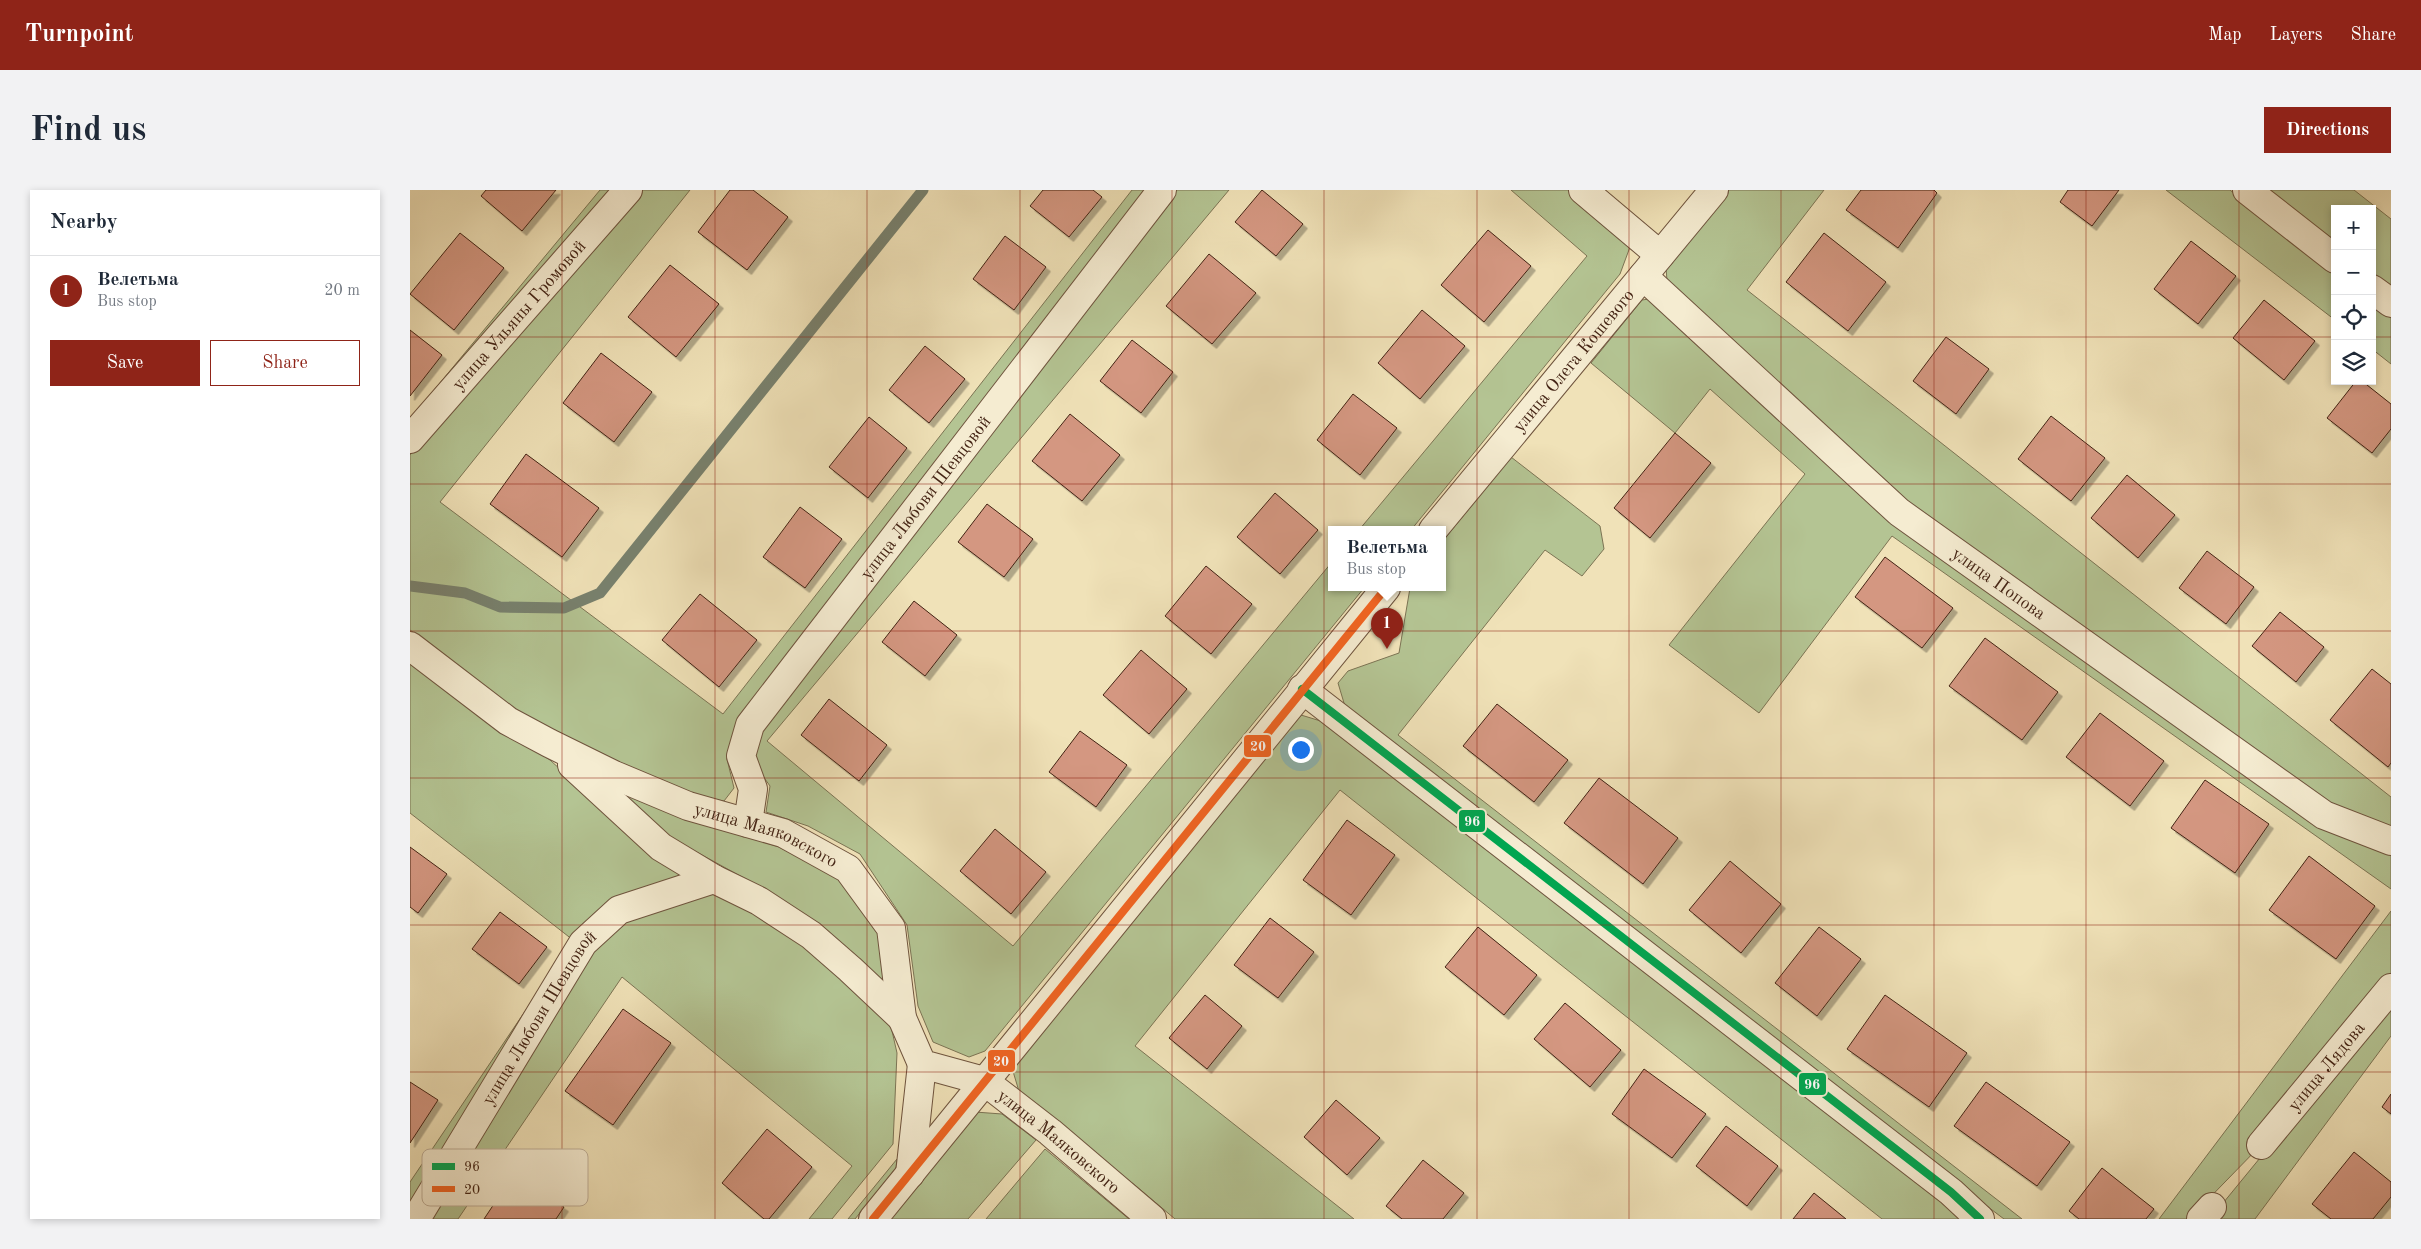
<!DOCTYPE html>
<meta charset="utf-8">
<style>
body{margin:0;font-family:"Old Standard TT",serif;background:#f2f2f3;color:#1f2937}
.controls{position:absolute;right:15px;top:15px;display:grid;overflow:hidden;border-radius:0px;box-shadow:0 2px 8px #0003}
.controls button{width:45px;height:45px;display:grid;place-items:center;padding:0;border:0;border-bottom:1px solid #e0e1e3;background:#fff;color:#1f2937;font:25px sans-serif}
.you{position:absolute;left:890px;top:559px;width:18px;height:18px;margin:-12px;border:4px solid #fff;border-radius:50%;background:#1a73e8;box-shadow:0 0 0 8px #1a73e833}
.badge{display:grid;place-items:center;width:32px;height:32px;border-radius:50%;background:#8f2418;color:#fff;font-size:16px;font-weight:700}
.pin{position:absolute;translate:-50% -41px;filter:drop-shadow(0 1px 2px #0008)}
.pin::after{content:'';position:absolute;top:26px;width:18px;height:15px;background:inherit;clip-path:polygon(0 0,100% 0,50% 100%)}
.popup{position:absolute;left:918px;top:336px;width:118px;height:65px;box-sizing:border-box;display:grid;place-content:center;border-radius:0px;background:#fff;filter:drop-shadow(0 1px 4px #0005);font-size:16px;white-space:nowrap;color:#747a83}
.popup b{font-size:19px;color:#1f2937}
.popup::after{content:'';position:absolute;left:50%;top:100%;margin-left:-10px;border:10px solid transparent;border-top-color:#fff}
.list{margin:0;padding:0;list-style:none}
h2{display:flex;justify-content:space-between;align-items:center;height:65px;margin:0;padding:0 20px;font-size:21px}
h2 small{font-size:16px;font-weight:400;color:#747a83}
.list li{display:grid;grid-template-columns:32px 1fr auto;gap:15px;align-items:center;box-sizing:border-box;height:70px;padding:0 20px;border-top:1px solid #e0e1e3}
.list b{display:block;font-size:19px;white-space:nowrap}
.list p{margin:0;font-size:16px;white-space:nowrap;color:#747a83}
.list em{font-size:16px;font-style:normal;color:#747a83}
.actions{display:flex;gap:10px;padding:15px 20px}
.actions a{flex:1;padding:11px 0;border:1px solid #8f2418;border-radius:0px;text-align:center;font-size:18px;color:#8f2418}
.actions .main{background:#8f2418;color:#fff}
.icon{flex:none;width:28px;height:28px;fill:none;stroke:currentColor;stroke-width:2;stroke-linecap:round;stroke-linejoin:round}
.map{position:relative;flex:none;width:1981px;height:1029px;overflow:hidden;border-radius:0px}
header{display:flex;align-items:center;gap:30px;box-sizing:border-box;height:70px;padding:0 25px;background:#8f2418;color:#fff}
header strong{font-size:24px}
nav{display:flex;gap:28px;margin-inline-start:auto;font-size:18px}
.intro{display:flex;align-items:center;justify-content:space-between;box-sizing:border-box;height:120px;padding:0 30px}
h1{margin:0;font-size:35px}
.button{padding:12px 22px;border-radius:0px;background:#8f2418;color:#fff;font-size:18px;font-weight:700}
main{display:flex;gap:30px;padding:0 30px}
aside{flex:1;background:#fff;border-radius:0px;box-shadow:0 2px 8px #0003}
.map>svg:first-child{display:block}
.green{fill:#b4c493;stroke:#7c7454}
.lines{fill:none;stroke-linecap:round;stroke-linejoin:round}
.stream{stroke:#78816e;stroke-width:11}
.building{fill:#d49781;stroke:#442415;filter:url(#shadow)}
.minor-casing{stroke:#6f543e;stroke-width:30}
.minor{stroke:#f5ecd1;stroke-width:28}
.bus-1-casing{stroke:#f5ecd1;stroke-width:11}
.bus-2-casing{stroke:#f5ecd1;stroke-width:11}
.bus-1{stroke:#00a651;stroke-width:8}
.bus-2{stroke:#f26522;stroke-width:8}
.grid{fill:none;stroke:#8f2418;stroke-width:1;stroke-opacity:0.55}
.labels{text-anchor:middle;stroke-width:4.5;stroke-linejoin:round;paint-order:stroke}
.street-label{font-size:18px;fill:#442415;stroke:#f5ecd1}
.key{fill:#f5ecd1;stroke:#c0b099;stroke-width:1}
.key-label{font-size:14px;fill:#442415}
.line-badge{stroke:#f5ecd1;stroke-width:2}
.badge-label{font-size:14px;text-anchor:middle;font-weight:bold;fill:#fff}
</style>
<header>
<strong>Turnpoint</strong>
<nav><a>Map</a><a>Layers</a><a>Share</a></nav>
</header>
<div class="intro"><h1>Find us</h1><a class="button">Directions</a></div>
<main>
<aside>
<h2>Nearby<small></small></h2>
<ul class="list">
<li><span class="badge">1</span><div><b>Велетьма</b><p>Bus stop</p></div><em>20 m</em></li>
</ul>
<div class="actions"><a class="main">Save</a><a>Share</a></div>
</aside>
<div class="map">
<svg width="1981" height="1029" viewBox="0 0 1981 1029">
<defs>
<filter id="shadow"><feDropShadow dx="4.5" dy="4.5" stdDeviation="0" flood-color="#0004"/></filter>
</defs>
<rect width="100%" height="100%" fill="#f0e2b8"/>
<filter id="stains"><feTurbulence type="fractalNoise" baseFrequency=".004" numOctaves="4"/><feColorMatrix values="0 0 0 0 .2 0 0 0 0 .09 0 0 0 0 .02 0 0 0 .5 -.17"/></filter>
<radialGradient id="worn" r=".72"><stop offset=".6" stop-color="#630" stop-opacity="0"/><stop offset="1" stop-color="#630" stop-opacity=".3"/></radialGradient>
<path class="green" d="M190,0h15l-205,229z
M230,0h50l-250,312 283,212 409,-524h13l-407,528 -11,41 7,29 -10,13 -37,-6 -164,-80 -113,-85v-175z
M766,0h53l-462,551 246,205 319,-384v26h32l-379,463 -16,6 -36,-15 -15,-36 -11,-81 -47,-71 -52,-28 -42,-14 4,-26 -20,-28 7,-24z
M1101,0h58l61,57 -10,27 -209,256h-52l228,-274z
M1319,0h95l-77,100 644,507v34l-62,-25 -421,-300 -241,-225 -1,-14z
M1756,0h64l105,83v47z
M1849,0h95l37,29v75l-19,-15v-70h-37v41z
M1239,109l243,219 499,332v39l-499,-353 -133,177 -90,-68 136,-171 -95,-85 -35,44 -84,-70 51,-63z
M1962,113l19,15v46l-19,-15z
M1101,267l89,69 4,23 -22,27 -37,-26 -147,185 624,484h-18l-45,-34 -607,-472 -8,-10 -6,-20 10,-12 51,-18 11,-65h32v-46z
M0,473l79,58 61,39 97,88 30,21 2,8 -67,23 -202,314v-32l163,-242 -163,-127z
M891,525l23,7 640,497h-82l-542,-429 -205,256 219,173h-179l-39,-33 -115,-88 -9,-30z
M199,594l76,33 94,30 60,31 42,60 8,54 -125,-103 -93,-51 -29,-28z
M300,698l94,52 86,82 7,31 -4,91 -61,75h-23l43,-53 -230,-189 -164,242h-35l165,-269 35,-30z
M1981,721v68l-130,166 -72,74h-30z
M1981,808v38l-136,183h-45z
M565,922l27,2 34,26 -68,79h-78z
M635,959l84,70h-143z
M487,969l-1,9 -41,51h-7z"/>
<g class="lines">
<path class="stream" d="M0,396l55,7 35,14 64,1 36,-15 323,-403"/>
</g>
<path class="building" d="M76,0h70l-34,41 -41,-35z
M320,0h23l35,27 -41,53 -49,-38z
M633,0h50l9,7 -33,40 -39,-31z
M852,0l41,34 -27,32 -41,-34z
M1451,0h73l3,3 -39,55 -52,-38z
M1658,0h51l-27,36 -32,-24z
M1078,40l43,36 -47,56 -43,-37z
M50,43l44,35 -50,62 -44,-36z
M1414,43l62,49 -38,49 -62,-49z
M595,46l41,31 -32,43 -41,-31z
M1781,51l45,35 -38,48 -44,-35z
M799,64l47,39 -44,51 -46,-38z
M260,75l49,39 -43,53 -48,-40z
M1854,110l51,41 -31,39 -51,-42z
M1012,120l43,36 -45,53 -42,-36z
M0,140l32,25 -32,41z
M1536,147l43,32 -33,45 -43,-33z
M722,150l41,32 -32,41 -41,-32z
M515,156l40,33 -36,44 -40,-33z
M191,163l51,39 -38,50 -51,-39z
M1946,191h6l29,23v25l-19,24 -45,-35z
M943,204l44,34 -37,47 -43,-35z
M660,224l50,41 -38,46 -50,-40z
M1641,226l54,42 -34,43 -53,-42z
M459,227l38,31 -39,50 -39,-31z
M1265,243l36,30 -61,75 -36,-30z
M116,264l73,54 -37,49 -72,-53z
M1717,285l48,40 -37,43 -47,-40z
M865,303l43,37 -38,44 -43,-37z
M577,314l46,35 -29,38 -46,-35z
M390,317l42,32 -37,49 -42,-31z
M1797,361l47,36 -28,37 -47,-36z
M1475,367l68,51 -31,40 -67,-51z
M796,376l46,38 -41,50 -46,-38z
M290,404l57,46 -38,47 -57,-47z
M504,411l43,34 -32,41 -43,-34z
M1870,422l44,35 -28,35 -44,-36z
M1575,448l73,54 -36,48 -73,-54z
M731,460l46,39 -38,45 -46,-39z
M1962,479l19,15v79l-3,4 -58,-47z
M419,509l58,46 -28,36 -58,-46z
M1087,514l71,56 -34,42 -71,-56z
M1690,523l64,48 -34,45 -64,-49z
M670,541l47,34 -31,42 -47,-35z
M1189,588l79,60 -35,46 -79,-61z
M1795,590l64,44 -34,49 -64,-45z
M937,630l48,35 -44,60 -48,-35z
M585,639l51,43 -35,42 -51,-43z
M0,657l37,27 -29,39 -8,-6z
M1899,666l66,50 -39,53 -67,-49z
M1320,671l51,43 -40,49 -52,-43z
M90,722l47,35 -28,37 -47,-35z
M860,728l44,34 -36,46 -44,-33z
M1068,737l59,48 -33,40 -59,-48z
M1409,737l42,32 -44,57 -42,-33z
M795,805l37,31 -35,43 -38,-31z
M1475,805l82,58 -38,54 -82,-58z
M1155,813l56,47 -31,37 -56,-48z
M213,819l48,34 -58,82 -48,-34z
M1234,879l62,45 -34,44 -60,-44z
M0,892l28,18 -28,43z
M1576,892l84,60 -33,44 -83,-60z
M1981,904v20l-9,-7z
M926,910l44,38 -33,37 -43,-38z
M1316,936l52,40 -31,40 -51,-40z
M357,939l45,38 -43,52h-5l-42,-36z
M1944,962l37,30v15l-18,22h-42l-19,-15z
M1013,970l41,33 -21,26h-41l-16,-13z
M1692,978l52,41 -8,10h-67l-10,-8z
M104,984l50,33 -8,12h-72z
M1404,1003l32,26h-53z"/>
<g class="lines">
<g class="minor-casing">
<g id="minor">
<path d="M1173,0l77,65"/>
<path d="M1837,0l88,69"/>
<path id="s1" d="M1233,86l256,236 425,303 67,26"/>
<path d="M1962,99l19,14"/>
<path id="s2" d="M0,249l218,-249"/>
<path id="s3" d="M1023,340l281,-340"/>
<path id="s4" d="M0,456l98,75 41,22 65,32 74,31 95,27 65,36 43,59 11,90 20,46 62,17 66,51 102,87"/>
<path d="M892,499l649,503 29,27"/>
<path d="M162,575l89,82 53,32 45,22 52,34 39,34 52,49"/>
<path id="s5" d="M338,633l5,-34 -12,-33 9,-31 412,-535"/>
<path id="s6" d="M1851,955l130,-157"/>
<path d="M500,984l12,-110"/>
<path id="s7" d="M6,1029l167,-276 36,-33 95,-31"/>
<path d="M463,1029l513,-631"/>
<path d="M1791,1029l11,-12"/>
</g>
</g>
<use href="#minor" class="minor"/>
<g class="bus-1-casing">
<path id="bus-1" d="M892,499l649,503 29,27"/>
</g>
<g class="bus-2-casing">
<path id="bus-2" d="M463,1029l513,-631"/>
</g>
<use href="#bus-1" class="bus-1"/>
<use href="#bus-2" class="bus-2"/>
</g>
<path class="grid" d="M152,0v1029M305,0v1029M457,0v1029M610,0v1029M762,0v1029M914,0v1029M1067,0v1029M1219,0v1029M1371,0v1029M1524,0v1029M1676,0v1029M1829,0v1029M0,147h1925M1962,147h19M0,294h1981M0,441h1981M0,588h1981M0,735h1981M0,882h1981"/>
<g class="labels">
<g class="street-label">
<text dy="6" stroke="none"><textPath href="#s2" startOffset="165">улица Ульяны Громовой</textPath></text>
<text dy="6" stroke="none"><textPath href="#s3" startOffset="220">улица Олега Кошевого</textPath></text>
<text dy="6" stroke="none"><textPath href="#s5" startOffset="389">улица Любови Шевцовой</textPath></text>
<text dy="6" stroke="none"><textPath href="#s1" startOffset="471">улица Попова</textPath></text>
<text dy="6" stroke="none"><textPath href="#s4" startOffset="406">улица Маяковского</textPath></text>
<text dy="6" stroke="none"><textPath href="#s7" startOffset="236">улица Любови Шевцовой</textPath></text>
<text dy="6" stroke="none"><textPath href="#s6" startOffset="102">улица Лядова</textPath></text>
<text dy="6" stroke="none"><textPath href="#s4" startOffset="870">улица Маяковского</textPath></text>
</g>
</g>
<rect x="12" y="959" width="166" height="57" rx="8" class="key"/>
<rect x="22" y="973" width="23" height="7" fill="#00a651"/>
<rect x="22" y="996" width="23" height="6" fill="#f26522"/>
<g class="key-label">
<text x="54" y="981">96</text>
<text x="54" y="1004">20</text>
</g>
<g class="line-badge">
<rect x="833" y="544" width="29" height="24" rx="5" fill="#f26522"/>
<rect x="1048" y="619" width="28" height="24" rx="5" fill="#00a651"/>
<rect x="577" y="859" width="29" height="24" rx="5" fill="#f26522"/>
<rect x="1388" y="882" width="29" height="24" rx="5" fill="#00a651"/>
</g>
<g class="badge-label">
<text x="848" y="561">20</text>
<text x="1062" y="636">96</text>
<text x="591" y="876">20</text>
<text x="1402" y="899">96</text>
</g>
<rect width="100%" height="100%" filter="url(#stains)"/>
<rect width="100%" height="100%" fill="url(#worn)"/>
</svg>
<div class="controls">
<button>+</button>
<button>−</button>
<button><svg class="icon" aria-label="locate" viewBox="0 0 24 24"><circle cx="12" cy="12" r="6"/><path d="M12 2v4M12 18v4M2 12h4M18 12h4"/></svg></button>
<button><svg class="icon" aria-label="layers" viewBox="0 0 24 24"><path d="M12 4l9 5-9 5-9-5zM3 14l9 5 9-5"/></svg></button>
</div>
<div class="you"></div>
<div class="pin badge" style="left:977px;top:459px">1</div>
<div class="popup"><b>Велетьма</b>Bus stop</div>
</div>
</main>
